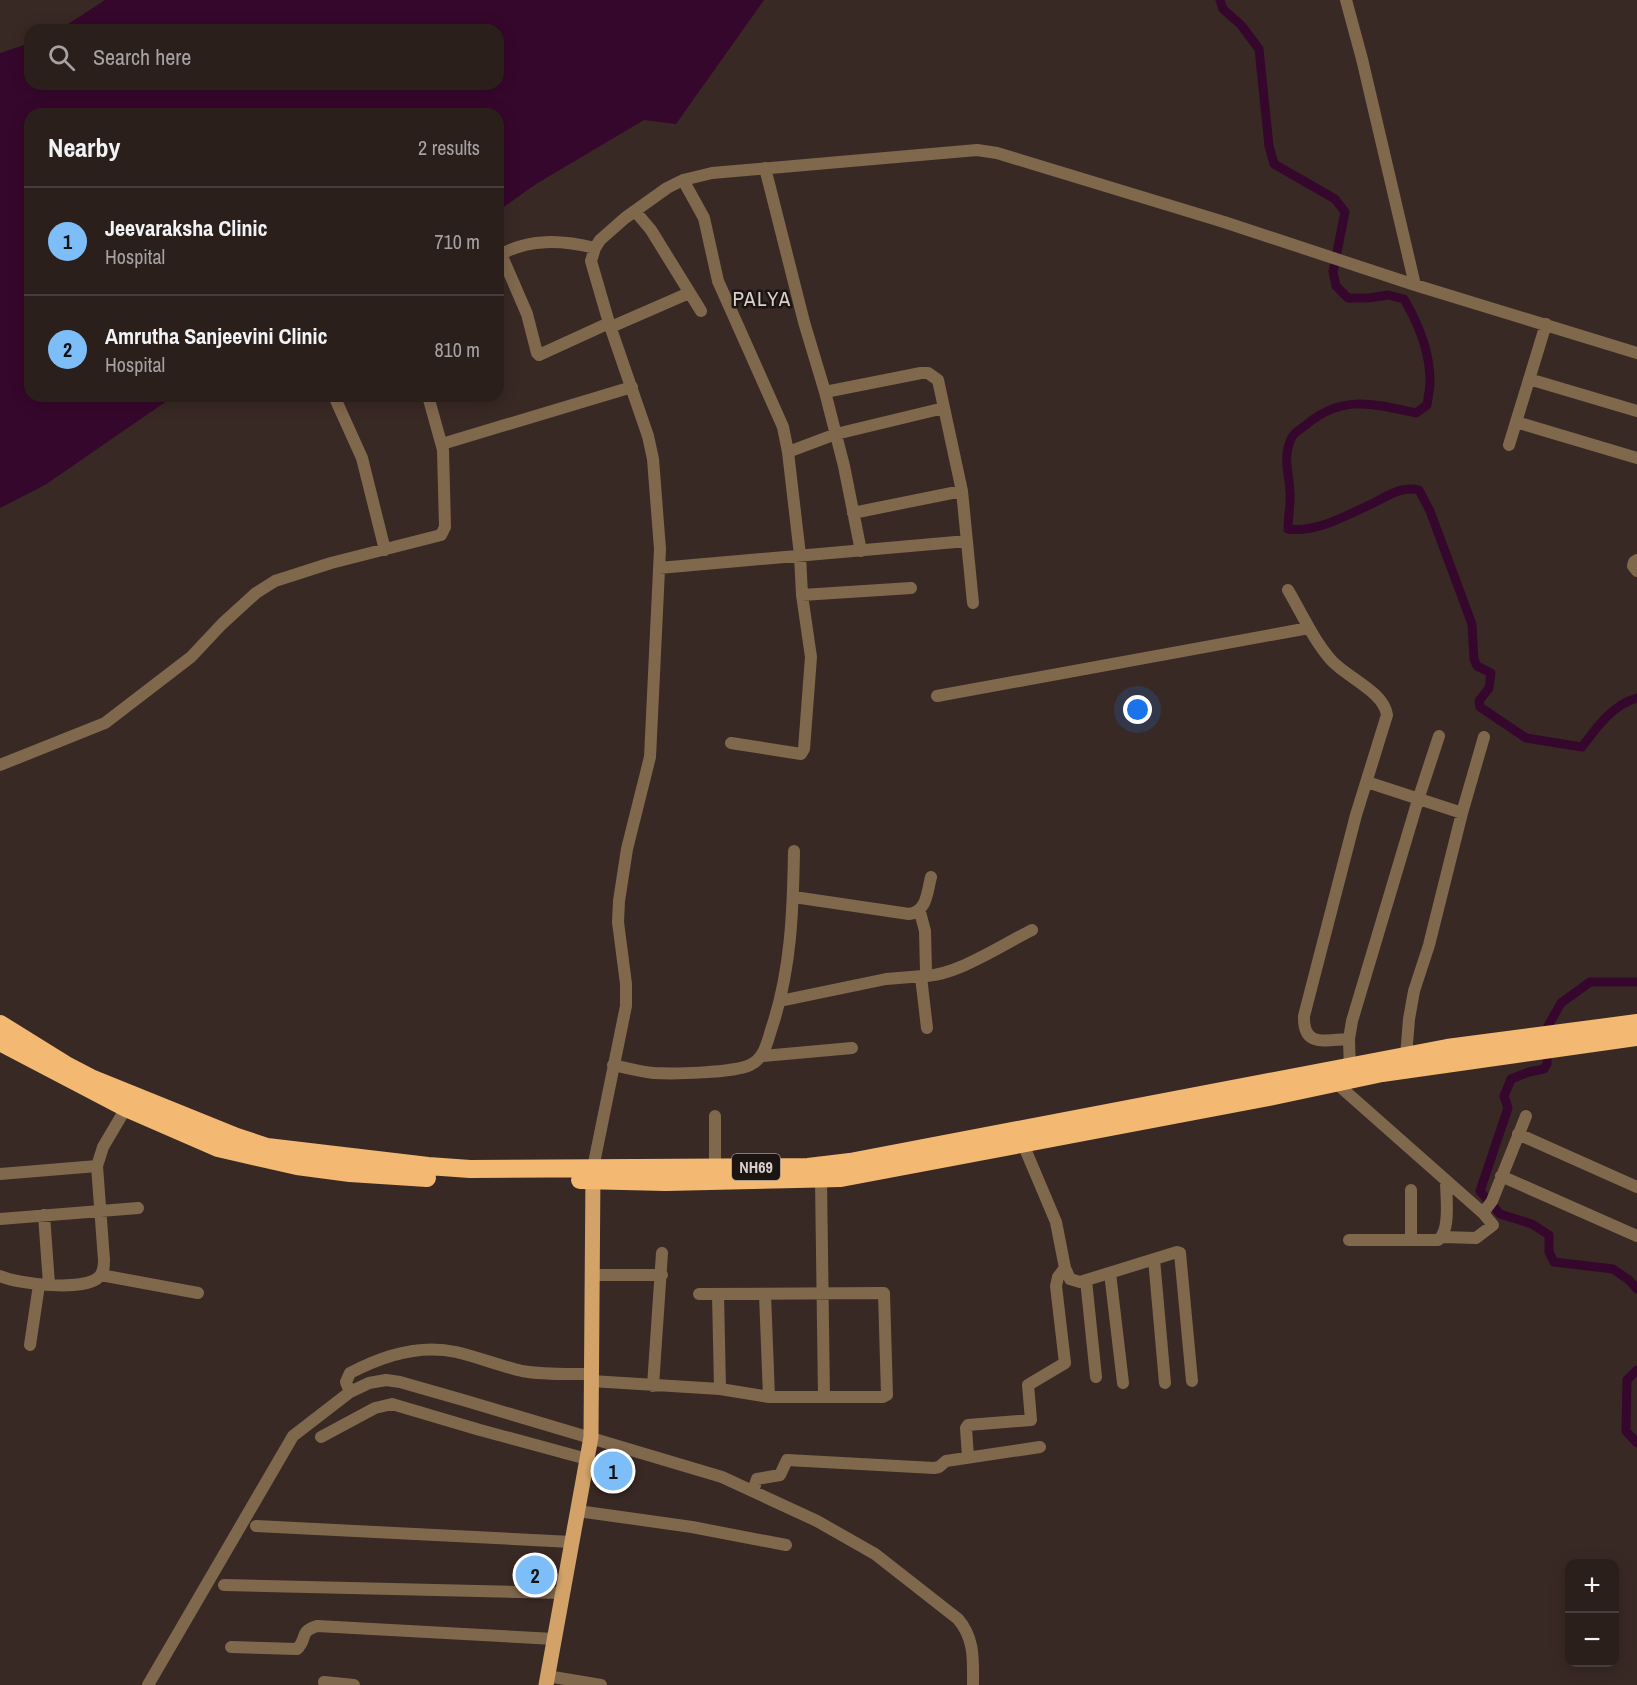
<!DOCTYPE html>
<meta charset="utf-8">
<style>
body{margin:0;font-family:"Archivo Narrow",sans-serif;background:#332724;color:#f1f3f6}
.controls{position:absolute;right:18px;bottom:18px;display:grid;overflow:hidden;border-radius:12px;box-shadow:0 3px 15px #0003}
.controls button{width:54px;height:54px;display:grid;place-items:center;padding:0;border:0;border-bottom:2px solid #473d3a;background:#2b1f1b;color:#f1f3f6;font:30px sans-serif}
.you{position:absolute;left:1138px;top:710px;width:21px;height:21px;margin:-15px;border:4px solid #fff;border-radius:50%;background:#1a73e8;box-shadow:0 0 0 9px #1a73e833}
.badge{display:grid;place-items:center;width:39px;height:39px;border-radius:50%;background:#7dbef9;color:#111;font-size:20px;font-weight:700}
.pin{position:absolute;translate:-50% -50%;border:3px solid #fff;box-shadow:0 2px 6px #0006}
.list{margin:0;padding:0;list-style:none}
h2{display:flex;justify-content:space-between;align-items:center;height:78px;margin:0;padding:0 24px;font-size:26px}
h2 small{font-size:20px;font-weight:400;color:#a6a2a3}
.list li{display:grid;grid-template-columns:39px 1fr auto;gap:18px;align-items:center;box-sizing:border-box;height:108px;padding:0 24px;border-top:2px solid #473d3a}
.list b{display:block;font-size:22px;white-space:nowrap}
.list p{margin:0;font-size:20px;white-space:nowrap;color:#a6a2a3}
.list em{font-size:20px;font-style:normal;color:#a6a2a3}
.icon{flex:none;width:33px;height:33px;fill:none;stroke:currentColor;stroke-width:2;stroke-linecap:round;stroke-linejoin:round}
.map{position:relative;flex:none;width:1637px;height:1685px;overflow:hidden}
.search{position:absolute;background:#2b1f1b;box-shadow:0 3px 15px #0003;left:24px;top:24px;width:480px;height:66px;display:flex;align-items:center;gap:15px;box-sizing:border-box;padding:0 21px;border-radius:18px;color:#a6a2a3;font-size:22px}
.panel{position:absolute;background:#2b1f1b;box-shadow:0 3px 15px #0003;left:24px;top:108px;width:480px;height:294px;border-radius:18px}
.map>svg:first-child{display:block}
.water{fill:#36072c}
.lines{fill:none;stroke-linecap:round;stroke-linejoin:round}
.canal{stroke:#36072c;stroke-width:9}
.minor{stroke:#80684d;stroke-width:12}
.major{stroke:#d2a269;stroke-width:15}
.highway{stroke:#f3b973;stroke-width:18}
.labels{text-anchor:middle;stroke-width:5;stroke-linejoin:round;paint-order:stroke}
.shield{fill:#1b1411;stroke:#a09793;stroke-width:1.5}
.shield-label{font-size:16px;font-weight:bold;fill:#d9cfcb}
.quarter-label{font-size:21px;letter-spacing:1.5px;fill:#d9cfcb;stroke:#1b1411}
</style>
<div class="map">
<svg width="1637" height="1685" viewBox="0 0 1637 1685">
<rect width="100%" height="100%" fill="#392924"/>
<path class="water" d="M105,0h659l-88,124 -32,-4 -108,64 -38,27v-97h-468v282h144l-129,89 -45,23v-455l30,-10v41h468v-54h-439z"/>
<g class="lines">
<path class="canal" d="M1220,0l3,9 18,16 18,24 10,97 5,18 61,35 10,13 -12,60 3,14 12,12h21l19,-3 16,4c14,24 26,53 26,82 0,8 -2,16 -3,24l-11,8c-42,-9 -74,-19 -110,12 -4,3 -11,7 -14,12 -10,20 -3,35 -2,55 1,12 -2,24 -2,37 26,4 56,-12 79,-23 17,-7 32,-21 52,-16l11,21 42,113 2,35 3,7 14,7 -2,15 -10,13 1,6 46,31 56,9c14,-19 31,-43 55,-49
M1637,982h-47l-29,21 -13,23 -1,38 -3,5 -15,3 -18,7 -7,17 4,12 -28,83 20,23 32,10 17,11v17l5,10 59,7 16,11 8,9
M1637,1370l-10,10 -1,51 11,12"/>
<path class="minor" d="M1346,0l16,59 53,226
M765,168l39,154 21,70 19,74 17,85
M683,180l21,38 14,63 65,146 5,25 12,103 2,40 9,62 -7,92 -3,5 -70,-11
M635,211l16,19 50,81
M501,254l26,60 10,39 2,2 70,-32
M498,256c30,-18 64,-16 97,-8
M611,327l78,-34
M1529,379l108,32
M825,392l96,-19h7l10,7 24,111 11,112
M334,396l28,62 23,92
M1516,422l121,36
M442,444l190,-57
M1509,445l37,-121
M788,452l48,-18 108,-26
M853,513l109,-22
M1637,560l-3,2 -1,4 4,5
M659,568l308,-27
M1288,590c14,24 26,51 44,71 16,17 52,31 55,54l-31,100 -52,201c-1,32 21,24 45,23
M802,595l109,-7
M937,696l372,-68
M0,765l105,-42 86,-66 31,-33 34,-31 19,-12 56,-18 110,-28 4,-8 -2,-77 -15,-54
M1367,782l95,31
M794,897l115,17c18,-2 18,-22 22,-37
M923,976c33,0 79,-31 109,-46
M921,977l6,51
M780,1001l106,-22 37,-3 3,-4 -1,-41 -5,-19
M763,1056l89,-8
M1406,1056l3,-37 5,-28 15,-46 33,-132 22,-76
M613,1065c14,3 28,7 41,8 19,1 79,0 96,-8 15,-7 17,-23 22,-38 19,-57 21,-116 22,-176
M1350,1072l-1,-33 3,-18 66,-221 21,-64
M1336,1083l147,130 10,12 -17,13 -34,-1
M715,1116v51
M1518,1134l119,53
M1023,1144l33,78 9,46 5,11 10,3 97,-30 3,1 12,128
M593,1168l33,-162v-22l-8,-62 1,-21 8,-52 23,-92 10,-208 -7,-90 -5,-23 -39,-113 -18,-62 4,-13 5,-8 25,-22 42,-30 16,-8 29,-7 265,-23 20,3 227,69 191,63 222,68
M0,1174l97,-8
M1501,1176l136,60
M821,1180l3,217
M1411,1190v50
M1483,1213l9,-12 34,-85
M44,1215l5,69
M0,1219l138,-11
M1349,1240h89c13,-9 8,-44 8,-59
M1154,1259l11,124
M1110,1273l13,110
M101,1275l97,18
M592,1275h70
M0,1276c18,8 84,16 99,1 5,-5 5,-11 5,-17l-7,-94 6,-19 23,-39
M1086,1280l10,97
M718,1294l2,95
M765,1294l4,103
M30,1345l9,-60
M591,1381l129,8 49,8h114l4,-2 -3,-102 -185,1
M653,1386l9,-133
M350,1392l-4,-10 4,-9c32,-17 70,-29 106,-21 22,5 44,14 66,19 23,4 46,3 69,3
M321,1437l54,-29 17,-4 88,26 107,29
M968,1457l-2,-29 2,-3 63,-5 -3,-35 37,-22 -9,-77 2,-9 7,-9
M753,1491l4,-12 23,-4 7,-15 147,8 5,-1 7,-6 94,-14
M578,1511l114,16 94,18
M256,1526l316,16
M224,1585l339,8
M231,1647l66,2c11,-10 1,-17 20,-23l237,13
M547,1676l54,9
M324,1682l30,3
M148,1685l145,-249 57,-44 19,-9 17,-3 14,2 63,18 259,77 95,44 58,33 83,65c17,20 15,41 15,66"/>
<path class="major" d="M546,1685l45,-248 2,-267"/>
<path class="highway" d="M0,1024l66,41 25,13 146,59 30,10 161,19 42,3 338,-2 42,-5 597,-114 190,-25
M0,1042l126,66 92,40 79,18 53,7 77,5
M580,1180l86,2 175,-4 428,-81 113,-24 255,-36"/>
</g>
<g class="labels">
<rect class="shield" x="732" y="1154" width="48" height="26" rx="4.5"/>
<g class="shield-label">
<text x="756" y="1173">NH69</text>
</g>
<g class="quarter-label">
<text x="762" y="306">PALYA</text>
</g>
</g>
</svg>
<div class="controls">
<button>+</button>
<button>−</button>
</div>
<div class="you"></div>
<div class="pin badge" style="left:613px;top:1471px">1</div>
<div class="pin badge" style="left:535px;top:1575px">2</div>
<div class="search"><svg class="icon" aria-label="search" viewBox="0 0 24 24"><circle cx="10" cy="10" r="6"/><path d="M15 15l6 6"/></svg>Search here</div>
<section class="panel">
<h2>Nearby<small>2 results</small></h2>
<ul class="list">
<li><span class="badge">1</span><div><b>Jeevaraksha Clinic</b><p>Hospital</p></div><em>710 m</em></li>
<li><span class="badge">2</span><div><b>Amrutha Sanjeevini Clinic</b><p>Hospital</p></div><em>810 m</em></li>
</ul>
</section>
</div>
